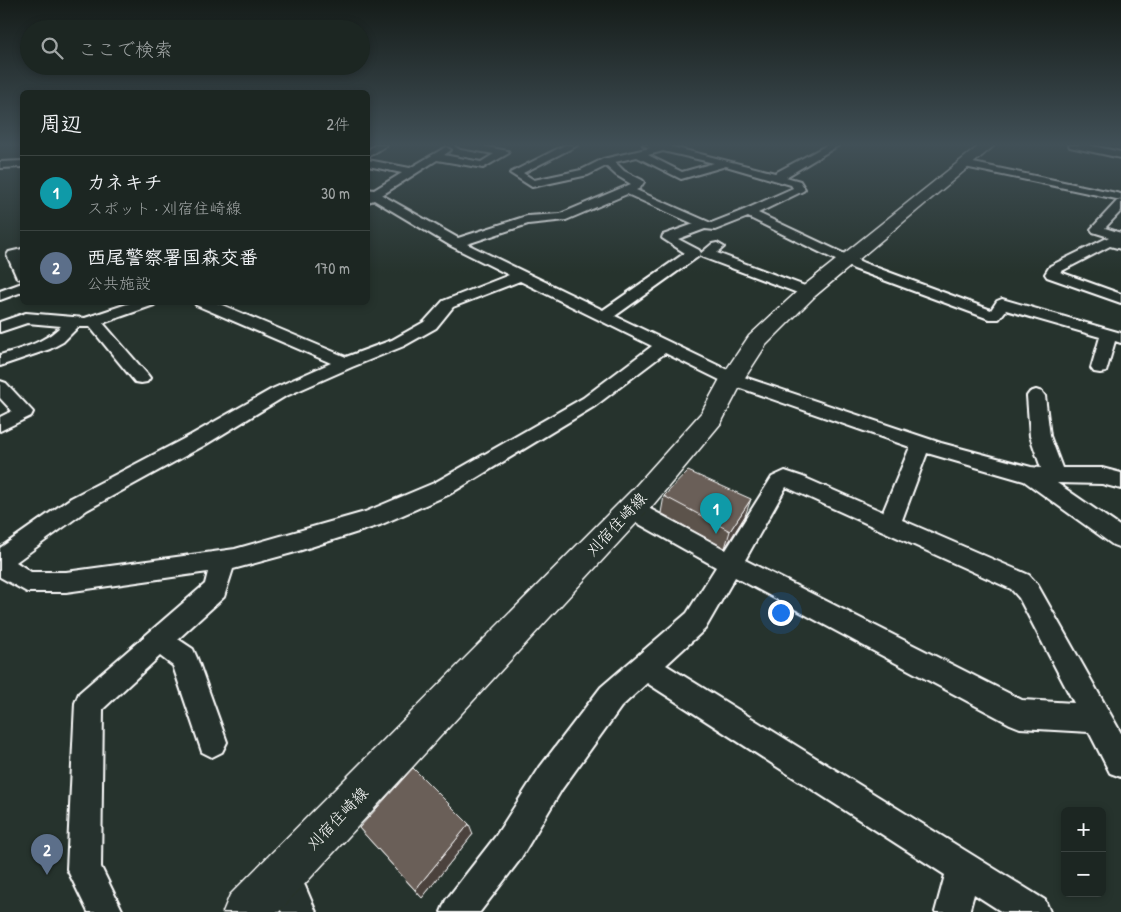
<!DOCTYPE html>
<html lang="ja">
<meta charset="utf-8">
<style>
body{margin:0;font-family:"Patrick Hand","Klee One",sans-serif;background:#29322f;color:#f1f3f6}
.controls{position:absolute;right:15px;bottom:15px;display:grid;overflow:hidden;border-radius:8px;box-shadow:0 2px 8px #0003}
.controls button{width:45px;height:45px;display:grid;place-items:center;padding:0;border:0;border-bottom:1px solid #3a4340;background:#1c2622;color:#f1f3f6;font:25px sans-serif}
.you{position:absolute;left:780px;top:612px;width:18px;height:18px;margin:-12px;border:4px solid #fff;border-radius:50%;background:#1a73e8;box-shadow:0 0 0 8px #1a73e833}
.badge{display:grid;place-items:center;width:32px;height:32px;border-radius:50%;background:#ea580c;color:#fff;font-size:16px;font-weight:700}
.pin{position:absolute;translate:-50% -41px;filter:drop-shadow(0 1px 2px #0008)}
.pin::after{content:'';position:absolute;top:26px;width:18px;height:15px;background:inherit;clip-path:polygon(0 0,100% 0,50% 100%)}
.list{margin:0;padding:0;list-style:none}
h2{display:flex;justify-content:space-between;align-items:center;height:65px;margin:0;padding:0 20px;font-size:21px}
h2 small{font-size:16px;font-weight:400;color:#a0a5a5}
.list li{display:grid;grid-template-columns:32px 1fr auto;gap:15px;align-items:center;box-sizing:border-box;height:75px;padding:0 20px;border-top:1px solid #3a4340}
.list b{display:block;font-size:19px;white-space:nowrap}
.list p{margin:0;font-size:16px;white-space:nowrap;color:#a0a5a5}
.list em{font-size:16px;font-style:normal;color:#a0a5a5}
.icon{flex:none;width:28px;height:28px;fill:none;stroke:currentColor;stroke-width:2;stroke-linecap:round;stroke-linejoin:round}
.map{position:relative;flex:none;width:1121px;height:912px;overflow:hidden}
.search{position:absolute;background:#1c2622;box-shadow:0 2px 8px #0003;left:20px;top:20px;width:350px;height:55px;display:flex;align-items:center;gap:12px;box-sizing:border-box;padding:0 18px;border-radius:28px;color:#a0a5a5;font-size:19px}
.panel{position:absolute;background:#1c2622;box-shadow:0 2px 8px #0003;left:20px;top:90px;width:350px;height:215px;border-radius:8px}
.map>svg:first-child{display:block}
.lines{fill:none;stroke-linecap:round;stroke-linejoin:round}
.street-casing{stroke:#fff;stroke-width:4}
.secondary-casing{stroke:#fff;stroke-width:3}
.street{fill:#26332d;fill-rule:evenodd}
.secondary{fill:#26332d;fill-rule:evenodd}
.wall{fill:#5c524c;stroke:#fff}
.shaded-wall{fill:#4b423e;stroke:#fff}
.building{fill:#6b5f58;stroke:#fff}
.labels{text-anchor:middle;stroke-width:4;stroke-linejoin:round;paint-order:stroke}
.street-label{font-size:16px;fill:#fff;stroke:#26332d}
</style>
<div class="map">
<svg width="1121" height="912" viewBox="0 0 1121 912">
<rect width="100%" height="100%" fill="#26332d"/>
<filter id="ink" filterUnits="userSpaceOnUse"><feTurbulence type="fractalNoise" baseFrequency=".02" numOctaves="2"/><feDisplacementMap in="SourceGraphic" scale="10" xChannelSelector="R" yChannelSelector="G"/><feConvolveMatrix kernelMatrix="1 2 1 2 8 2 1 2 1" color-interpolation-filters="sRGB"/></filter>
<g filter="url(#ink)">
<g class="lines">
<g class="street-casing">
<path id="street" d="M375,145h12l-19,12v-7z
M456,145h21l31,6 1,2 -26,15 -46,-8 -55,35 76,43 69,-22 33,-2 71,-30 -15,-9 -10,-9 -18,9 -56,12 -22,-14 55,-28h13l-55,28 11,7 47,-10 22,-11 47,-11 -7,-3h22l110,28 52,-28h12l-53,32 14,4 5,8 -2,2 -45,22 106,50 127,47 6,-9 5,-2 119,34v10l-6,-2 -9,31 -6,1 -6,-1 -3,-4 9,-31 -94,-27 -7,9h-10l-135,-50 -106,-52 -33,13 -10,-1 -27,10 21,11 2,3 -2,3 -84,60 123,59 203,68 90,24 10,1 -11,-32 -3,-40 3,-4 6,-2 6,2 3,4 5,40 12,32h40l19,5v16l-19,-5 -45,-1 64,44v21l-8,-3 -89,-64 -97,-28 -25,67 127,55 8,9 84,149v44l-11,-4 -21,-41 -69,-4 -10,-4 -275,-147 -30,52 -39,36 379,235 5,12h-48l-28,-18 -5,18h-34l10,-37 -298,-192 -26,24 -59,82 -43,72 -39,51h-39l5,-12 49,-63 45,-70 61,-80 86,-74 29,-46 -93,-52 -3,-6 3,-6 8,-2 8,2 87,47 46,-73 13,-6 18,6 80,35 27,-65 -184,-64 -61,-30 -70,53 -147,89 -68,30 -88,28 -59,16 -9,28 -46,42 15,10 4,9 30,84 -5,10 -10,5 -10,-5 -29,-86 -13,-10 -57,53 -2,158 22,45h-35l-21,-43 8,-166 4,-10 126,-109 3,-12 -142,20h-39l-27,-15v-29l71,-50 120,-63 81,-46 59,-26 -135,-58 -2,-3h21l131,55 46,-17 32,-18 19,-21 66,-26 -58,-29 -77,-46 -6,2v-13l6,1 28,-17 -34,-7v-6l42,8 36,-21 5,3 -7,5 37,7 13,-8 -33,-6zM663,151l51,12 -32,9 -34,-17zM637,157l44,22 45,-13 65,19 2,3 -49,22 -33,13 -75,-33 4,-2 4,-6 -2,-2 -18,-9 -9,-9zM627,194l67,30 -31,11 -1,3 23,15 -82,57 -136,-66 61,-20 38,-4zM520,281l132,65 -69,52 -149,85 -69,29 -130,37 -169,23h-35l-15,-10 71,-52 118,-65 79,-48 68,-30 52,-21 32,-18 17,-21zM786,487l225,102 8,9 55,105 -52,-3 -277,-140z
M1069,145h19l33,7v6l-51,-11z
M22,161v6l-22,1v-6z
M964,161l157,33v17l-16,17 16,5v16l-11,-3 -50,26 61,22v9l-74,-26 -2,-3 5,-8 59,-29 -16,-5 -2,-3 26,-28 4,-1 -161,-34 -1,-2 1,-2z
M717,243l7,4 -7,6 96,36 2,3 -2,3h-10l-101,-38 -2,-3 12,-10z
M22,249v30l-5,-1 -10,-23 2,-3z
M22,283v9l-22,8v-9z
M133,302h23l-2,3 -51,18 44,51 3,4 -3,4 -6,1 -6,-1 -45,-55h-12l-15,15 -13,7 -50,17v-11c23,-7 44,-12 61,-29l-34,-3 -27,9v-10l26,-9 59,5z
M0,381l6,2 27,29 -2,4 -31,15v-14l12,-6 -12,-13z
M279,861l12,5 14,20 11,26h-34l-15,-22 -5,-12 5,-12z"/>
</g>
<g class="secondary-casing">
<path id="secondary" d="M980,145h15l-180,151 -49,49 -22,34 -23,44 -68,82 -374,407h-56l7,-17 403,-406 69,-77 18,-33 29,-43 52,-48z"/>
</g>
<use href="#street" class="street"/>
<use href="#secondary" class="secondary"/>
</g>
<path class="wall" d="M664,496l81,20 -20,32 -64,-35z
M359,828l114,6 -51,64z"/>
<path class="shaded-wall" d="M751,499l-6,17 -20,32 5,-17z
M469,824l4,10 -51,64 -7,-8z"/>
<path class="building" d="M688,471l63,28 -21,32 -66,-35z
M413,768l56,56 -54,66 -56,-62z"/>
</g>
<linearGradient id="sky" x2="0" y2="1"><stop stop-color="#151c19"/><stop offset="0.53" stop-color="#415057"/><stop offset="1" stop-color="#415057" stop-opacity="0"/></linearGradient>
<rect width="1121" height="273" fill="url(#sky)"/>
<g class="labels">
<g class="street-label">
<text transform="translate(616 524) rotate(-47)" y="6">刈宿住崎線</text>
<text transform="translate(337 818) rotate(-46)" y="6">刈宿住崎線</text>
</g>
</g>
</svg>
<div class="controls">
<button>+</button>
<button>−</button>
</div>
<div class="you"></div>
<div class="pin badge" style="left:716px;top:534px;background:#0f9aa8">1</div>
<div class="pin badge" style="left:47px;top:875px;background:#5c6f8a">2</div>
<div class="search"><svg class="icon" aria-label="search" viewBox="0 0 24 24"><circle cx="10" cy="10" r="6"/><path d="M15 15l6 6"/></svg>ここで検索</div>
<section class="panel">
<h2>周辺<small>2件</small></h2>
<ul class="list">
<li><span class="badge" style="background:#0f9aa8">1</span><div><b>カネキチ</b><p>スポット · 刈宿住崎線</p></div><em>30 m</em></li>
<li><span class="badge" style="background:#5c6f8a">2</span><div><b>西尾警察署国森交番</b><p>公共施設</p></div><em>170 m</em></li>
</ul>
</section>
</div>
